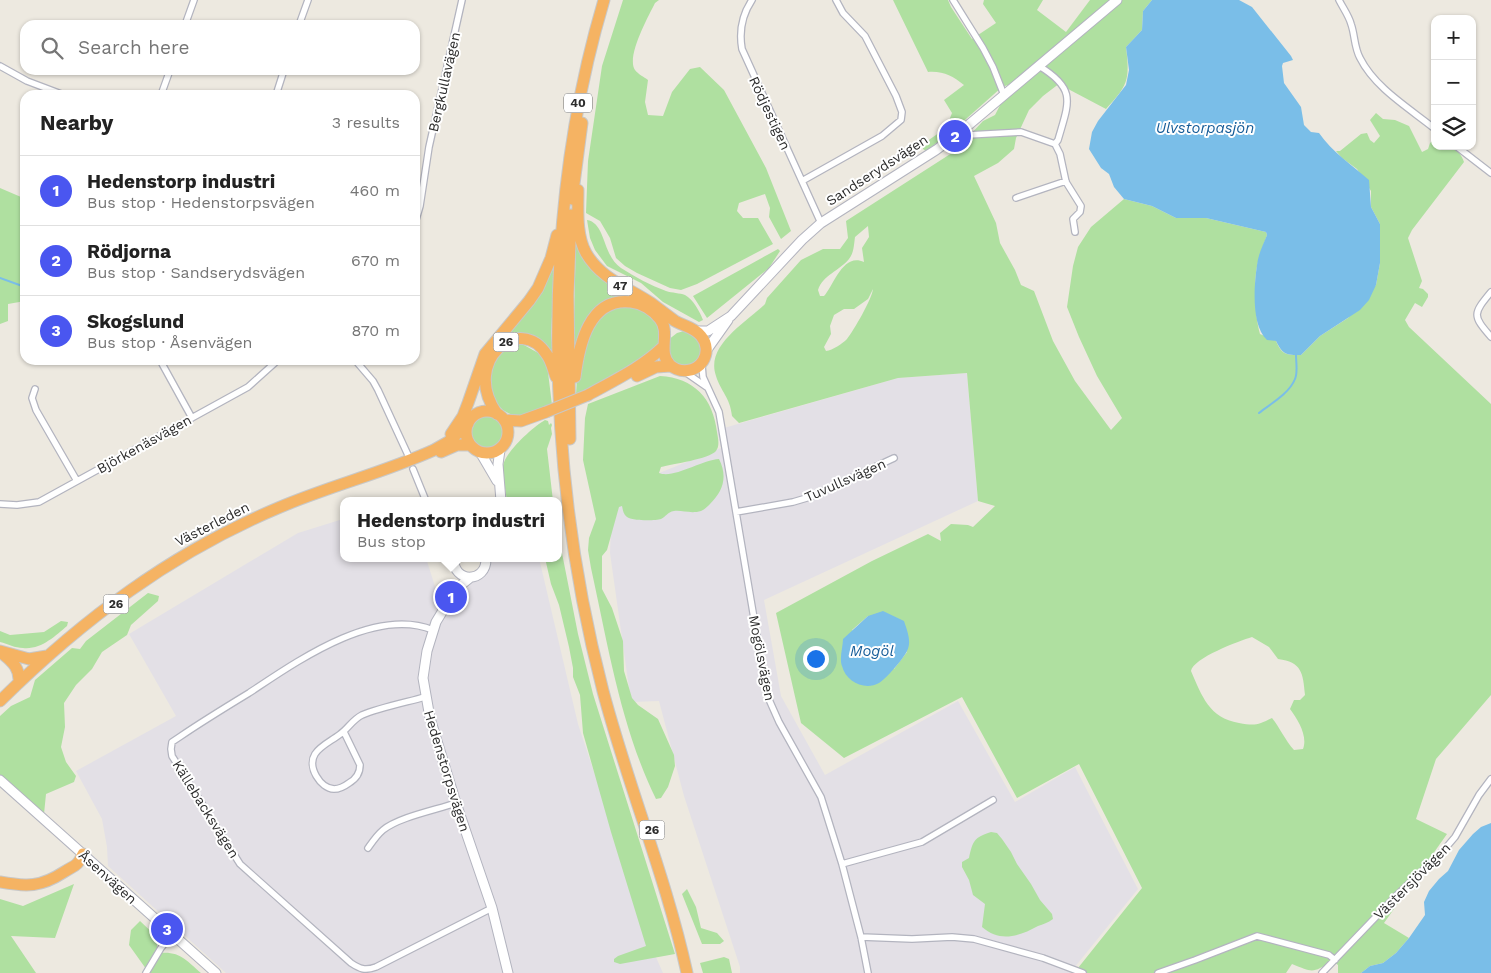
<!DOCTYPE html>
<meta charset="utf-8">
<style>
body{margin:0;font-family:"Work Sans",sans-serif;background:#f6f6f6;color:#222}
.controls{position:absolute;right:15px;top:15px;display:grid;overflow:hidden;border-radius:10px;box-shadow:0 1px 4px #0004}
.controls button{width:45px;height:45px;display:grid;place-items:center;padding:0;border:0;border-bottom:1px solid #e0e0e0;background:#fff;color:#222;font:25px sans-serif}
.you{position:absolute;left:815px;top:658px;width:18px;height:18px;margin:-12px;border:4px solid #fff;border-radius:50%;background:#1a73e8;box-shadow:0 0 0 8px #1a73e833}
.badge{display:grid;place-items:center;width:32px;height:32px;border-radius:50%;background:#4a56f0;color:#fff;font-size:16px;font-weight:700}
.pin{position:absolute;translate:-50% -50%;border:2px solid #fff;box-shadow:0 1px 5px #0006}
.popup{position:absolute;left:340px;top:497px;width:222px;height:65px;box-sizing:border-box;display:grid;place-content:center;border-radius:10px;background:#fff;filter:drop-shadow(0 1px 4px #0005);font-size:16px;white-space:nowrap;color:#767676}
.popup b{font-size:19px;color:#222}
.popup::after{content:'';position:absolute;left:50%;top:100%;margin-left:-10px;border:10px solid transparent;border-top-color:#fff}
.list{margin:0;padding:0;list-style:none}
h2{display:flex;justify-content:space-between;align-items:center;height:65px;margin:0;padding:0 20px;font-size:21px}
h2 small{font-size:16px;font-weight:400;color:#767676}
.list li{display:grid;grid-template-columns:32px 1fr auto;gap:15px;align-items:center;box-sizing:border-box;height:70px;padding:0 20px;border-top:1px solid #e0e0e0}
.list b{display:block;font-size:19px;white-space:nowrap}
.list p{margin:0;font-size:16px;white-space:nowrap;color:#767676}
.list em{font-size:16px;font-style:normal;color:#767676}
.icon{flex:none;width:28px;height:28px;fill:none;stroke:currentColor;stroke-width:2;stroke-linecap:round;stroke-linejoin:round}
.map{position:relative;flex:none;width:1491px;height:973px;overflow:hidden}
.search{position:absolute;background:#fff;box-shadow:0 1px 4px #0004;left:20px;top:20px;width:400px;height:55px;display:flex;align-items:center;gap:12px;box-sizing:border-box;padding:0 18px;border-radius:15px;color:#767676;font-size:19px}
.panel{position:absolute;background:#fff;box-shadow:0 1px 4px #0004;left:20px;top:90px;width:400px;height:275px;border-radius:15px}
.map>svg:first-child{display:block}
.industrial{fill:#e3e0e6}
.green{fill:#afe0a0;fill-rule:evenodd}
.water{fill:#7abee8}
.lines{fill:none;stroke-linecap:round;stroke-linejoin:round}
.stream{stroke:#7abee8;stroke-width:2}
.street-casing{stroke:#b3b4bf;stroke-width:8}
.secondary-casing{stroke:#b3b4bf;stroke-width:11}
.highway-casing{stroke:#c8c8c8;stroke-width:13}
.street{stroke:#fff;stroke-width:5.5}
.secondary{stroke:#fff;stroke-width:9}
.highway{stroke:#f5b363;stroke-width:11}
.highway-bridge-casing{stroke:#c8c8c8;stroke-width:13;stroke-linecap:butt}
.highway-bridge{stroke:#f5b363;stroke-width:11}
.labels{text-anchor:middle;stroke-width:4;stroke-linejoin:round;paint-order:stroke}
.shield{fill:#fff;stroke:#6c6c6c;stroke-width:1}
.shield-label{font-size:12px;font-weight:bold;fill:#2d2d2d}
.street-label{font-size:14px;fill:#2d2d2d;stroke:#fff}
.water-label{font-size:15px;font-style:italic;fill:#155c98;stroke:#fff}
</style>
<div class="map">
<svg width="1491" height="973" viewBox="0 0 1491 973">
<rect width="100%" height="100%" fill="#ede9e0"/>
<path class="industrial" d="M967,373l11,128 -214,99 17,96 44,79 133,-74 57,101 60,-35 63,122 -68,84h-330v-6l-56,-171 -25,-95 -28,1 -21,-149 1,-30 12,-25 24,-20 74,-30 -4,-18 181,-52z
M343,519l1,39h82l12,38 18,6 35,-44h48l39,166 77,231 8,18h-437l-118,-107 -1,-19 -5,-28 -26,-48 100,-55 -47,-82 169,-101z"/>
<path class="green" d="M623,0h36l-4,3c-7,14 -29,54 -20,67 3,4 9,7 13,10l-3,22 3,13 15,1 9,-24 18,-23 10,-2 24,23 42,78 25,63 -10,8 -12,-22 1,-9 -5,-14 -26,9 -2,8 6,7h15l15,26 -76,40 -16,6 -11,-2 -33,-15 -12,-7 -9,-8 -6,-20 -10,-17 -14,-8 2,-52 14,-95z
M893,0h55l3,7 21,32 24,-16 -13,-19 1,-4h59l-6,10 29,22 24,-32h62l-9,11 -1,19 -16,17c4,33 2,38 -20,62l-36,-19 -10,-7 -17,13 -14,14 -13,28 -2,11 -16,14 -24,13 22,47 4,20 15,27 6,15 13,6 19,50 22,40 36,49 11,-12 -25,-42 -18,-39 -12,-30 6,-41 5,-19 13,-20 33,-28 28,7 24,12h30l60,14 1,3c-3,9 -7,18 -9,27 -5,18 -3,55 2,72l16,7c6,14 10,14 25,14l19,-19 28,-18 28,-33 4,-22v-39l-9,-17v-16l-14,-22 -15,-11 -6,-7h4l21,-17 6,-1 3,7 4,3 6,-7 -10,-16 6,-7 7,6 12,1 14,6 13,26 6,-3 2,-6 5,-4v7c14,0 24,1 29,16l-52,68 -4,8 14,43 -3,7 4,1 5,5v3l-6,10 -7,-4 -10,17 4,7 82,77v291l-55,64 -20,60 31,15 -63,89 25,15 -13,15 -13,10 -13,3 -9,7h-23v-8l-5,-4c-21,12 -19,12 -41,3l-6,9h-212l68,-85 -63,-124 -62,34 -55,-101 -118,61 -43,-35 -25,-110 96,-52 56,-27 13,7 -1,-8 11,-9 17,1 5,2 22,-21 -17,-5 -11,-128 -69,5 -159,45 -7,-7c-2,-19 -11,-24 -16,-40 -11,-31 31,-54 49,-72l2,-6 34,-38 22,-11h17l8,-11 -2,-17 109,-70 28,-30 12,-6 16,-31 -9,3 -45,40 -31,24 -3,-2v-5l23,-16 6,-15 -8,-13 20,-15c-12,-9 -20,-14 -36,-13zM868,226l1,11 -7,11 2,14c-21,-10 -30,23 -40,34h-4l-2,-6c5,-15 21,-19 31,-31 5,-6 5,-15 6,-22zM873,289c-1,10 -19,41 -26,50 -5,5 -14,11 -21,12l-2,-4 7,-13 -1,-8 4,-11 10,-6h10l14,-10zM868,616l39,36 -13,17 -42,-39zM1252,637l17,10 9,12c24,3 25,14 27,36l-5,5h-6l-4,9c8,11 18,27 13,40l-9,1c-9,-10 -14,-22 -22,-32 -14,7 -17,8 -33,5 -30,-5 -37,-27 -48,-52 2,-13 48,-30 61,-34z
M25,187v114l-17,3v17l-8,3v-136l21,9z
M587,220c19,3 15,35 34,48 14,9 29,17 45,23 6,2 14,2 19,4 8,4 15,17 18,25l-4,2 -36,-20 -22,-19 -34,-17 -12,-16 -5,-12z
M576,237l60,61 -35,7 -28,57z
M778,249l2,2 -11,17 -62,50 -14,-22z
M555,264l-4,70 2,18c-15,-13 -28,-21 -48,-16 19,-22 39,-45 50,-72z
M616,307l22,1 19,12 5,17 -7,15 -19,14 -60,29 1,-17 3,-18 17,-42z
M684,331l10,3 8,13c-3,12 -6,16 -18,20l-13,-6 -3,-21 9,-7z
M514,345h10l16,9 7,10 5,41 -35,12c-4,-2 -10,-4 -14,-7 -6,-5 -10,-13 -12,-21 -6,-20 4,-35 23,-44z
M660,376c34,2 53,22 57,56 1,6 3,14 -1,19 -7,8 -43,13 -55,16l-2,6c15,6 42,-13 60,-14 9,18 4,32 -9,45 -3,3 -6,6 -9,7 -10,3 -19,-1 -27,0 -7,1 -8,6 -13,8 -6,2 -29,2 -34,-2 -4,-3 -4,-7 -5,-11l-3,1 -12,43 -5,6v33l10,19 11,33 1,30 8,27 6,7 20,14 16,36 1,11 -7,21 -7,11 -5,1c-35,-71 -48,-154 -65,-231l-3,-18 1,-12 7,-19 -13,-59 2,-42 3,-14z
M470 432a17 17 0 1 1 34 0a17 17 0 1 1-34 0Z
M545,420l3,1 1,4 2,-2 1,2 -1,3 1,6 -5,15 6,52h-46c-1,-8 -5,-29 -4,-35 2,-14 30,-39 42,-46z
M559,538l19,96 15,60 82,260 -55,10 -6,-2v-3l4,-3 28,-10 -35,-114 -28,-99 -3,-38 -7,-18v-9l-4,-21 -10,-42 -8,-21 -6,-26h13z
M148,593l11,3 -1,5 -27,24 -4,10 -25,17 -10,17 -16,16 -12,18 1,24 -4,20 5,15 10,14 -2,6 -28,12 -2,20 -44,-39v-59l11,-10 19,-9 5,-17 37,-32 8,1 6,-8z
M61,621l7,1 -1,4c-12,10 -26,24 -44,22 -8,0 -15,-4 -23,-6v-11l10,4 34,-3z
M991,832l6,1 5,6 9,13 6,12 14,20 9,16 12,14 1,5c-5,4 -10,5 -15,7 -18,10 -38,17 -56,1l3,-23 -12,-9 -4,-15 -7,-13v-5l7,-4c4,-18 5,-20 22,-26z
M74,884l-19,54 -44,-2 25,37h-36v-74l23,7z
M687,889l9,18 5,21 16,5 7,8 -4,3h-18l-20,-50z
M140,921l18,17 -1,8 3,7c20,-2 27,8 41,20h-52l-20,-28 2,-15z
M724,957l5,2 3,14h-29l-3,-10z"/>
<path class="water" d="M1152,0h87l13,7 39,49 2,4 -10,3 -1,3 2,17 17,24 3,18 7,7 8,1c13,19 33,32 50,47l2,27 9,17v39l-4,22 -7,15 -9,10 -40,26 -19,19c-15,0 -18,0 -25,-14l-9,-1c-16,-15 -13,-54 -10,-75 1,-10 6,-20 10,-30l-1,-3 -60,-14h-30l-24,-12 -28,-7 -10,-12 -5,-13 -8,-6 -12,-19 3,-17 6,-11 28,-36 3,-15 -3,-23 16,-17 1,-19z
M883,611l21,10c3,9 8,21 3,30 -3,7 -22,29 -28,32 -14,8 -33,-1 -37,-17 -3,-8 1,-19 1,-27l25,-23z
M1491,823v150h-130l9,-7 13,-3 13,-10 13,-15 16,-23 -1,-13 5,-11 10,-12 9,-8 11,-21 14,-16 8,-7z"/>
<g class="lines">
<path class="stream" d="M0,278l25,9
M1259,413c11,-9 30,-19 36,-34 3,-7 1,-16 1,-24"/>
<g class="street-casing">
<path id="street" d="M752,0c-10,15 -13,32 -10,49l79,174
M953,0l30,48 10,19 11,28
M1339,0c4,8 10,16 12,24 4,11 3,23 9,34 15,30 49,50 75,71
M185,25l9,-25
M299,25l9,-25
M0,66l27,15 37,14
M1039,66c38,23 30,36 19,74l-3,4
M161,95l9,-25
M276,95l8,-25
M959,133l3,5 6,-3 53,-3 34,12 5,10 6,28 15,24 -1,6 -7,7 2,13
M1456,146l35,27
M802,181l80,-45 19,-16 1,-8 -6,-16 -31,-60 -22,-23 -7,-13
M1016,198l50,-17
M415,223l5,-17 9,-59 33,-147
M1491,292c-18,22 -19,23 0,45
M160,360l32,58
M355,360l18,21 5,9 30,65
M702,365l1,12 16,35 48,283 12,27 42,75 21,67 19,73 7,36
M685,372l23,16
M35,389l-3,9 4,12 41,71
M413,469l13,32
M0,504l17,1 22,-3 209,-115 30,-27
M736,512l57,-10 17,-5 84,-39
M433,630c-59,-24 -137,32 -184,63 -23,14 -46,28 -68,43l-9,6 -1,7 1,7 68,108 111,99c9,6 14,8 25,4l116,-59
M344,732l16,33c0,8 -4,14 -11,18 -4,3 -10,6 -15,6 -14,-1 -27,-22 -19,-35 5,-8 16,-13 24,-19 9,-6 13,-15 23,-20 16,-7 45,-13 63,-18
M368,848c5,-7 9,-13 15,-18 16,-13 53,-20 73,-27
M842,864l80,-22 71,-42
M861,937l51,2 40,-2 22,2 69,19 40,15
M146,973l15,-25 11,-14
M1158,973l37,-13 62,-24 72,19 6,5
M1322,973l72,-75 49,-47 12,-14 24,-42 12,-16"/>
</g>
<g class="secondary-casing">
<path id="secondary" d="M696,331h12l23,-15 71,-76 19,-17 115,-73 23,-17 158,-133
M706,351l22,-31
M500,450l-2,14 3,37
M480,452l17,29
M454,558c-2,25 33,26 32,0
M471,577l-15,12 -20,33 -9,29 -4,27 7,40 26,85 36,105 16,65
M0,780l216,193"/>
</g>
<g class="highway-casing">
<path id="highway" d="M604,0c-65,218 -58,472 -1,691 25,95 63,186 84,282
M572,199l10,-76
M637,376l19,-9 15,-1
M575,377c4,-32 14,-80 56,-75 11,1 22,8 29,17 11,14 -3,33 10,46 10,9 26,7 33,-4 5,-8 4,-18 -2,-25 -6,-8 -17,-10 -26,-15 -8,-6 -16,-12 -24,-18 -24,-16 -50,-24 -65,-50 -10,-18 -8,-43 -8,-63
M588,395c27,-15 53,-27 75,-48
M466 432a21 21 0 1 1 42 0a21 21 0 1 1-42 0Z
M497,414c-37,-53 23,-102 50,-59 5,7 6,15 9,22
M504,420l17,1 25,-9
M451,434l12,-18 5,-13 17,-49 44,-53 9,-13 13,-30 6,-23
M570,439l-2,-144 3,-80
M441,452l16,-7h13
M0,651l29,8 18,-3
M3,654c10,8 17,15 16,28
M0,701c82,-81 171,-148 278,-193 51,-22 105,-35 156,-58l14,-8 20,-18
M0,882c27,5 41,5 64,-10 11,-7 13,-5 19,-18"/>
</g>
<use href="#street" class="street"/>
<use href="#secondary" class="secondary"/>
<use href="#highway" class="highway"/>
<g class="highway-bridge-casing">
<path id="highway-bridge" d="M546,412l42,-17"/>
</g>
<use href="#highway-bridge" class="highway-bridge"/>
</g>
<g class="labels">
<g class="shield">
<rect x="564" y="93.5" width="28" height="19" rx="4"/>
<rect x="607.5" y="276.5" width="25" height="19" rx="4"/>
<rect x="493.5" y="332.5" width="25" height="19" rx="4"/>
<rect x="103.5" y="594.5" width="25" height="19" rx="4"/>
<rect x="639.5" y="820.5" width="25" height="19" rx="4"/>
</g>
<g class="shield-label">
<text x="578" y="107">40</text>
<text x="620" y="290">47</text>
<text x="506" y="346">26</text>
<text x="116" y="608">26</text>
<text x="652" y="834">26</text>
</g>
<g class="street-label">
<text transform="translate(444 82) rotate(-77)" y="5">Bergkullavägen</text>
<text transform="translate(770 113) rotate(65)" y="5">Rödjestigen</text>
<text transform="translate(877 170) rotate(-33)" y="5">Sandserydsvägen</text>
<text transform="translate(144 444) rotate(-29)" y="5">Björkenäsvägen</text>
<text transform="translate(845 480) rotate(-24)" y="5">Tuvullsvägen</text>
<text transform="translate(212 524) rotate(-27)" y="5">Västerleden</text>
<text transform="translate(762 658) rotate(79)" y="5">Mogölsvägen</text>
<text transform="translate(447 771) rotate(73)" y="5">Hedenstorpsvägen</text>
<text transform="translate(206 809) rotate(58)" y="5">Källebacksvägen</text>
<text transform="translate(108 877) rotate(42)" y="5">Åsenvägen</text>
<text transform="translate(1412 881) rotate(-45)" y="5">Västersjövägen</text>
</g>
<g class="water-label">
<text x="1205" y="133">Ulvstorpasjön</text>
<text x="872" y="656">Mogöl</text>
</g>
</g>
</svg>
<div class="controls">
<button>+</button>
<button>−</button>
<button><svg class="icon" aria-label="layers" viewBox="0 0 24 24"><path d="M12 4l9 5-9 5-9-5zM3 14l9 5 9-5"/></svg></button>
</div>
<div class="you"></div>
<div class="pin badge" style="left:451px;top:597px">1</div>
<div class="popup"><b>Hedenstorp industri</b>Bus stop</div>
<div class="pin badge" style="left:955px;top:136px">2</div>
<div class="pin badge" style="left:167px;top:929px">3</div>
<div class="search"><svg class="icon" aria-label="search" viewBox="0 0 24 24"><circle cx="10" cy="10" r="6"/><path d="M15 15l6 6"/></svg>Search here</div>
<section class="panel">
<h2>Nearby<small>3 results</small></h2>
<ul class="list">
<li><span class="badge">1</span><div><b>Hedenstorp industri</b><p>Bus stop · Hedenstorpsvägen</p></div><em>460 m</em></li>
<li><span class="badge">2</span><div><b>Rödjorna</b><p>Bus stop · Sandserydsvägen</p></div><em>670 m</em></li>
<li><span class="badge">3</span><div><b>Skogslund</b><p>Bus stop · Åsenvägen</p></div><em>870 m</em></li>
</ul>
</section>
</div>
